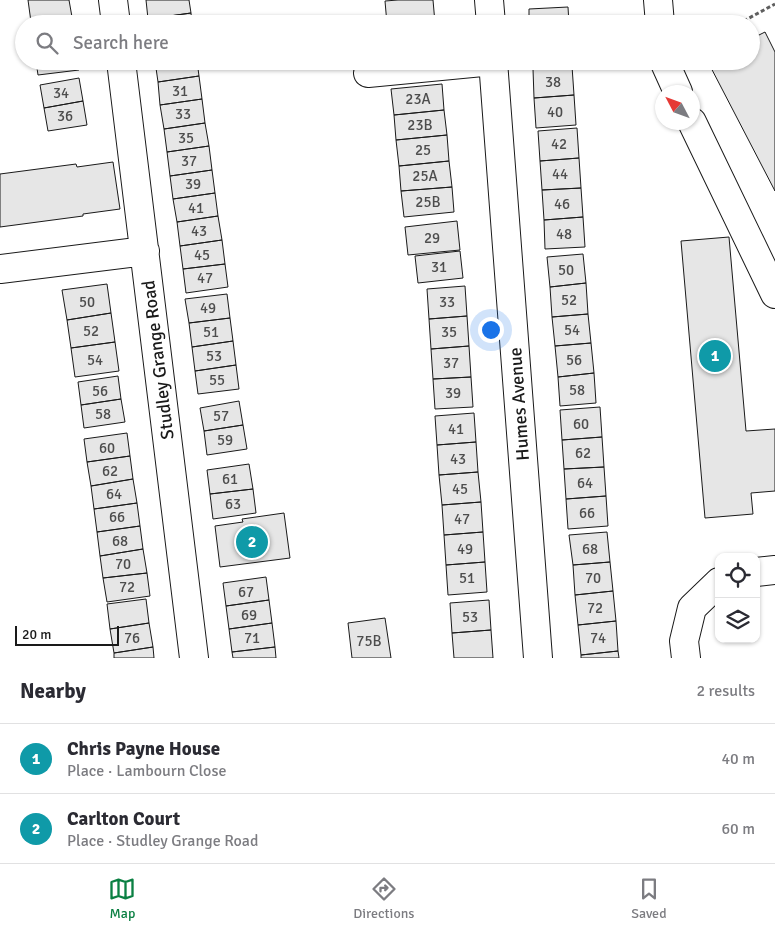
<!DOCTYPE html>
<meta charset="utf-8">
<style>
body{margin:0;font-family:Signika,sans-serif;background:#f2f2f3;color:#2b2b33}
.controls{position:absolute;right:15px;bottom:15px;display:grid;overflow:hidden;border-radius:10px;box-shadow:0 1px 4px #0004}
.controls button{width:45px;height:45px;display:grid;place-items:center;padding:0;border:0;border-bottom:1px solid #e1e1e2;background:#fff;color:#2b2b33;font:25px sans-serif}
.compass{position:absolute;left:655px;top:85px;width:45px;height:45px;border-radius:50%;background:#fff;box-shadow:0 1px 4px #0004;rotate:311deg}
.scale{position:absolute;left:15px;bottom:12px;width:104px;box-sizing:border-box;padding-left:5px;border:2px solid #1a1a1a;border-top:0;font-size:14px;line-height:18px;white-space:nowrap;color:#1a1a1a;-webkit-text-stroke:4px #fff;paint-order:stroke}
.you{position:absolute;left:490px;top:329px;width:18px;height:18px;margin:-12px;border:4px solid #fff;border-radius:50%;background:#1a73e8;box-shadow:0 0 0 8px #1a73e833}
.badge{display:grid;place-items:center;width:32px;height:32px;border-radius:50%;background:#0b8043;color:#fff;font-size:16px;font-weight:700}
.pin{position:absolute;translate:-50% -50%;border:2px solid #fff;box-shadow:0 1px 5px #0006}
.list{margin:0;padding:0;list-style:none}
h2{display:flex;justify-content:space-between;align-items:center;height:65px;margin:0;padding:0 20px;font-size:21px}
h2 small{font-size:16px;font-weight:400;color:#7c7c81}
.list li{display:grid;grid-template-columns:32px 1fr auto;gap:15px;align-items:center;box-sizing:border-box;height:70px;padding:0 20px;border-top:1px solid #e1e1e2}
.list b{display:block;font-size:19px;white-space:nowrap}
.list p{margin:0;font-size:16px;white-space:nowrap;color:#7c7c81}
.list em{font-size:16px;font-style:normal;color:#7c7c81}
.icon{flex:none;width:28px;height:28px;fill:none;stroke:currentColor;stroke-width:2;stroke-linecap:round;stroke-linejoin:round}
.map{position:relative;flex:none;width:775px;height:658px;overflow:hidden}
.search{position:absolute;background:#fff;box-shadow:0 1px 4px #0004;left:15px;right:15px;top:15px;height:55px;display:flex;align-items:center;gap:12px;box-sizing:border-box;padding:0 18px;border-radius:28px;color:#7c7c81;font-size:19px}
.sheet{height:205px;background:#fff}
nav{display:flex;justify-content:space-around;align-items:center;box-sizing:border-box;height:70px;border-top:1px solid #e1e1e2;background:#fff;font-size:14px;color:#7c7c81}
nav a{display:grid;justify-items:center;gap:2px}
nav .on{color:#0b8043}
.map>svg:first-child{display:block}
.building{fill:#e6e6e6;stroke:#1a1a1a}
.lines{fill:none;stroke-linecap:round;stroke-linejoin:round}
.minor-casing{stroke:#1a1a1a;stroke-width:30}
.path{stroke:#5f5f5f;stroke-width:3;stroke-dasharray:4 2.5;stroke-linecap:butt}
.minor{stroke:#fff;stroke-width:28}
.labels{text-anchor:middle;stroke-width:4;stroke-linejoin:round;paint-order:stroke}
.number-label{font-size:15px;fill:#4d4d4d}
.street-label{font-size:18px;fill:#1a1a1a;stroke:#fff}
</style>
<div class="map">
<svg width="775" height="658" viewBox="0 0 775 658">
<rect width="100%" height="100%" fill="#fff"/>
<path class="building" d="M28,0h41l3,17 -41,5z
M146,0h43l2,13 -43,6z
M398,0h35l2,23 -48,1 -2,-23z
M568,7l1,17h-40v-15z
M191,13l1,11h-43l-1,-5z
M72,17v7h-41v-2z
M765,32l10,20v139l-67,-129 43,-1v-22z
M36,61h41l2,9 -41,5z
M155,61h42l2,15 -41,6z
M532,61h40v5l-39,3z
M572,66l2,29 -40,3 -1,-29z
M199,76l3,23 -42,6 -2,-23z
M79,78l4,23 -39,7 -4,-23z
M442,84l2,26 -50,5 -3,-26z
M574,95l2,30 -40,3 -2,-30z
M202,99l3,24 -41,6 -4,-24z
M83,101l4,24 -39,6 -4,-23z
M444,110l3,25 -51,5 -2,-25z
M205,123l4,23 -42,6 -3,-23z
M577,128l2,30 -39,3 -2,-30z
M447,135l2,26 -50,5 -3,-26z
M209,146l3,24 -42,6 -3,-24z
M579,158l2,30 -39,2 -2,-29z
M449,161l3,26 -51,4 -2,-25z
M113,162l7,47 -37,5v2l-83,11v-53l76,-10 1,3z
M212,170l3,23 -42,6 -3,-23z
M452,187l2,25 -50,5 -3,-26z
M581,188l2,29 -39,3 -2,-30z
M215,193l3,23 -41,6 -4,-23z
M218,216l4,24 -42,6 -3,-24z
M583,217l2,30 -40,2 -1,-29z
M457,221l3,29 -52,5 -3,-28z
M729,237l17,194 29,-2v62l-24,2 2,21 -48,4 -24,-277z
M222,240l3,24 -42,5 -3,-23z
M460,251l3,27 -45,5 -3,-27z
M583,254l3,29 -36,4 -3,-30z
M225,264l3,23 -42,6 -3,-24z
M586,283l2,31 -36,3 -2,-30z
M107,284l4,29 -44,7 -5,-30z
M465,286l2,30 -38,3 -2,-30z
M227,294l3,24 -41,5 -4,-24z
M111,313l4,29 -44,6 -4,-28z
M588,314l3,29 -36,3 -3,-29z
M467,316l2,30 -38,3 -2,-30z
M230,318l3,23 -41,6 -3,-24z
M233,341l3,24 -41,6 -3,-24z
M115,342l4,29 -44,6 -4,-29z
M591,343l3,30 -36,4 -3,-31z
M469,346l2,31 -38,2 -2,-30z
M236,365l3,24 -41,5 -3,-23z
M594,373l2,30 -36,3 -2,-29z
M118,376l3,23 -40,6 -3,-23z
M471,377l2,30 -38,2 -2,-30z
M121,399l4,23 -41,6 -3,-23z
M239,401l4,24 -39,6 -4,-23z
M600,407l2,30 -40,3 -2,-30z
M474,413l2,29 -39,3 -2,-29z
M243,425l4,24 -40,6 -3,-24z
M127,433l3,23 -43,6 -3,-23z
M602,437l2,30 -40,2 -2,-29z
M476,442l2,30 -39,3 -2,-30z
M130,456l3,23 -42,7 -4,-24z
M249,464l4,25 -43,5 -3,-24z
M604,467l2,29 -40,3 -2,-30z
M478,472l3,30 -39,3 -3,-30z
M133,479l4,24 -43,6 -3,-23z
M253,489l3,24 -43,6 -3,-25z
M606,496l2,30 -40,3 -2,-30z
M481,502l2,30 -39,3 -2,-30z
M137,503l3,23 -43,6 -3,-23z
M284,513l6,45 -70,9 -5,-41 28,-4 -1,-3z
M140,526l3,23 -43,7 -3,-24z
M483,532l2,30 -39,3 -2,-30z
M607,532l3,30 -37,3 -4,-30z
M143,549l4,24 -44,5 -3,-22z
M485,562l2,30 -39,3 -2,-30z
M610,562l3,29 -38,4 -2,-30z
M147,573l3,23 -43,6 -4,-24z
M266,577l3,23 -43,6 -3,-23z
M613,591l3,30 -38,4 -3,-30z
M146,599l3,24 -39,6 -3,-25z
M269,600l3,23 -43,6 -3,-23z
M489,600l2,30 -39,3 -2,-30z
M385,618l6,40h-39l-4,-35z
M616,621l2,30 -37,4 -3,-30z
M149,623l4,24 -39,6 -4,-24z
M272,623l3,24 -43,5 -3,-23z
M491,630l2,28h-39l-2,-25z
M153,647l1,11h-40v-5z
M275,647l1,11h-43l-1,-6z
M618,651l1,7h-38v-3z"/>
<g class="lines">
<g class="minor-casing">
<path id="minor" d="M113,0l3,24
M489,0l2,24
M658,0l2,24
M121,61l73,597
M493,61l45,597
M664,61l14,31
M368,73l125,-12
M692,122l83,172
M0,269l145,-18
M756,572l19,-2
M686,658l-2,-17 8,-33 27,-26"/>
</g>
<path class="path" d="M738,24l37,-20"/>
<use href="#minor" class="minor"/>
</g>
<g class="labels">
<g class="number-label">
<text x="553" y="87">38</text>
<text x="180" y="96">31</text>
<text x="61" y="98">34</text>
<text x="418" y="104">23A</text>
<text x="555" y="117">40</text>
<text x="183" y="119">33</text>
<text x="65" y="121">36</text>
<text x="420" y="130">23B</text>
<text x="186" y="143">35</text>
<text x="559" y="149">42</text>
<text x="423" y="155">25</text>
<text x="189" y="166">37</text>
<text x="560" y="179">44</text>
<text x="425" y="181">25A</text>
<text x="193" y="189">39</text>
<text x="428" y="207">25B</text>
<text x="562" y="209">46</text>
<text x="196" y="213">41</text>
<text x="199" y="236">43</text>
<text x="564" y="239">48</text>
<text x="432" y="243">29</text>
<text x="202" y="260">45</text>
<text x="439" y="272">31</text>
<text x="566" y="275">50</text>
<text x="205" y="283">47</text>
<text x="569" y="305">52</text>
<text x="87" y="307">50</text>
<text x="447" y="307">33</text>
<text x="208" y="313">49</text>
<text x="572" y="335">54</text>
<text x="91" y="336">52</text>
<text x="211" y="337">51</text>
<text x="449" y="337">35</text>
<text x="214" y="361">53</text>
<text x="95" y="365">54</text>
<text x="574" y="365">56</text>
<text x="451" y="368">37</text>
<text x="217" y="385">55</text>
<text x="577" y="395">58</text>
<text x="100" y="396">56</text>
<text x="453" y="398">39</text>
<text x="103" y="419">58</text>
<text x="221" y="421">57</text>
<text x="581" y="429">60</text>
<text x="456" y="434">41</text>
<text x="225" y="445">59</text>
<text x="107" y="453">60</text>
<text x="583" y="458">62</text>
<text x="458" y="464">43</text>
<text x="110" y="476">62</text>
<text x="230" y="484">61</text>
<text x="585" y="488">64</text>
<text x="460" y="494">45</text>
<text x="114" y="499">64</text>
<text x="233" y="509">63</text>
<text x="587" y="518">66</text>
<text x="117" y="522">66</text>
<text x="462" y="524">47</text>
<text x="120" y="546">68</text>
<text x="465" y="554">49</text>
<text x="590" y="554">68</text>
<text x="123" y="569">70</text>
<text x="467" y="583">51</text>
<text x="593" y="583">70</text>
<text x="127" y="592">72</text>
<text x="246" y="597">67</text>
<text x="595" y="613">72</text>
<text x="249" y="620">69</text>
<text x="470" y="622">53</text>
<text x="132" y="643">76</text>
<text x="252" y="643">71</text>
<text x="598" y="643">74</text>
<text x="369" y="646">75B</text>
</g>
<g class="street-label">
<text transform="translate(158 360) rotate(-97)" y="6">Studley Grange Road</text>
<text transform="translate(519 404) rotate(-94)" y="6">Humes Avenue</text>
</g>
</g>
</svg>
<div class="controls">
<button><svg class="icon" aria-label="locate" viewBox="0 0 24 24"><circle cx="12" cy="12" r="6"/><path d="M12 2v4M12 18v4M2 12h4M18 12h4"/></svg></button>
<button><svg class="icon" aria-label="layers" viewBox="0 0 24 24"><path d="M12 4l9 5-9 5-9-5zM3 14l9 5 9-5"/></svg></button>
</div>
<svg class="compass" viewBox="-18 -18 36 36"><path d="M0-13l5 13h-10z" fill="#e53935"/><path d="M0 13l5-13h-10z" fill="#7c7c81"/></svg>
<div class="scale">20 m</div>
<div class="you"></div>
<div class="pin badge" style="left:715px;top:356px;background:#0f9aa8">1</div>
<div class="pin badge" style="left:252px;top:542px;background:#0f9aa8">2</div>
<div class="search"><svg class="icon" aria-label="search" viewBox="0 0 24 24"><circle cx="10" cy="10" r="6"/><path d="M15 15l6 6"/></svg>Search here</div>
</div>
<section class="sheet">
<h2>Nearby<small>2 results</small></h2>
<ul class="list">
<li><span class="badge" style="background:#0f9aa8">1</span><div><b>Chris Payne House</b><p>Place · Lambourn Close</p></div><em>40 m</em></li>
<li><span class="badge" style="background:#0f9aa8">2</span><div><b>Carlton Court</b><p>Place · Studley Grange Road</p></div><em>60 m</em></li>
</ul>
</section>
<nav>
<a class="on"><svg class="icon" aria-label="map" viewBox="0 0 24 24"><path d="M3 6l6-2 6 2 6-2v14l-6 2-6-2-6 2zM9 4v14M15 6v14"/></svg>Map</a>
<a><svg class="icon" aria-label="directions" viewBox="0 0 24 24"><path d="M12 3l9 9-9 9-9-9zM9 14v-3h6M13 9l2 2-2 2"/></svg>Directions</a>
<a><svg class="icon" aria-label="saved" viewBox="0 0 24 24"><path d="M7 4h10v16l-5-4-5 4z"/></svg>Saved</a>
</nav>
